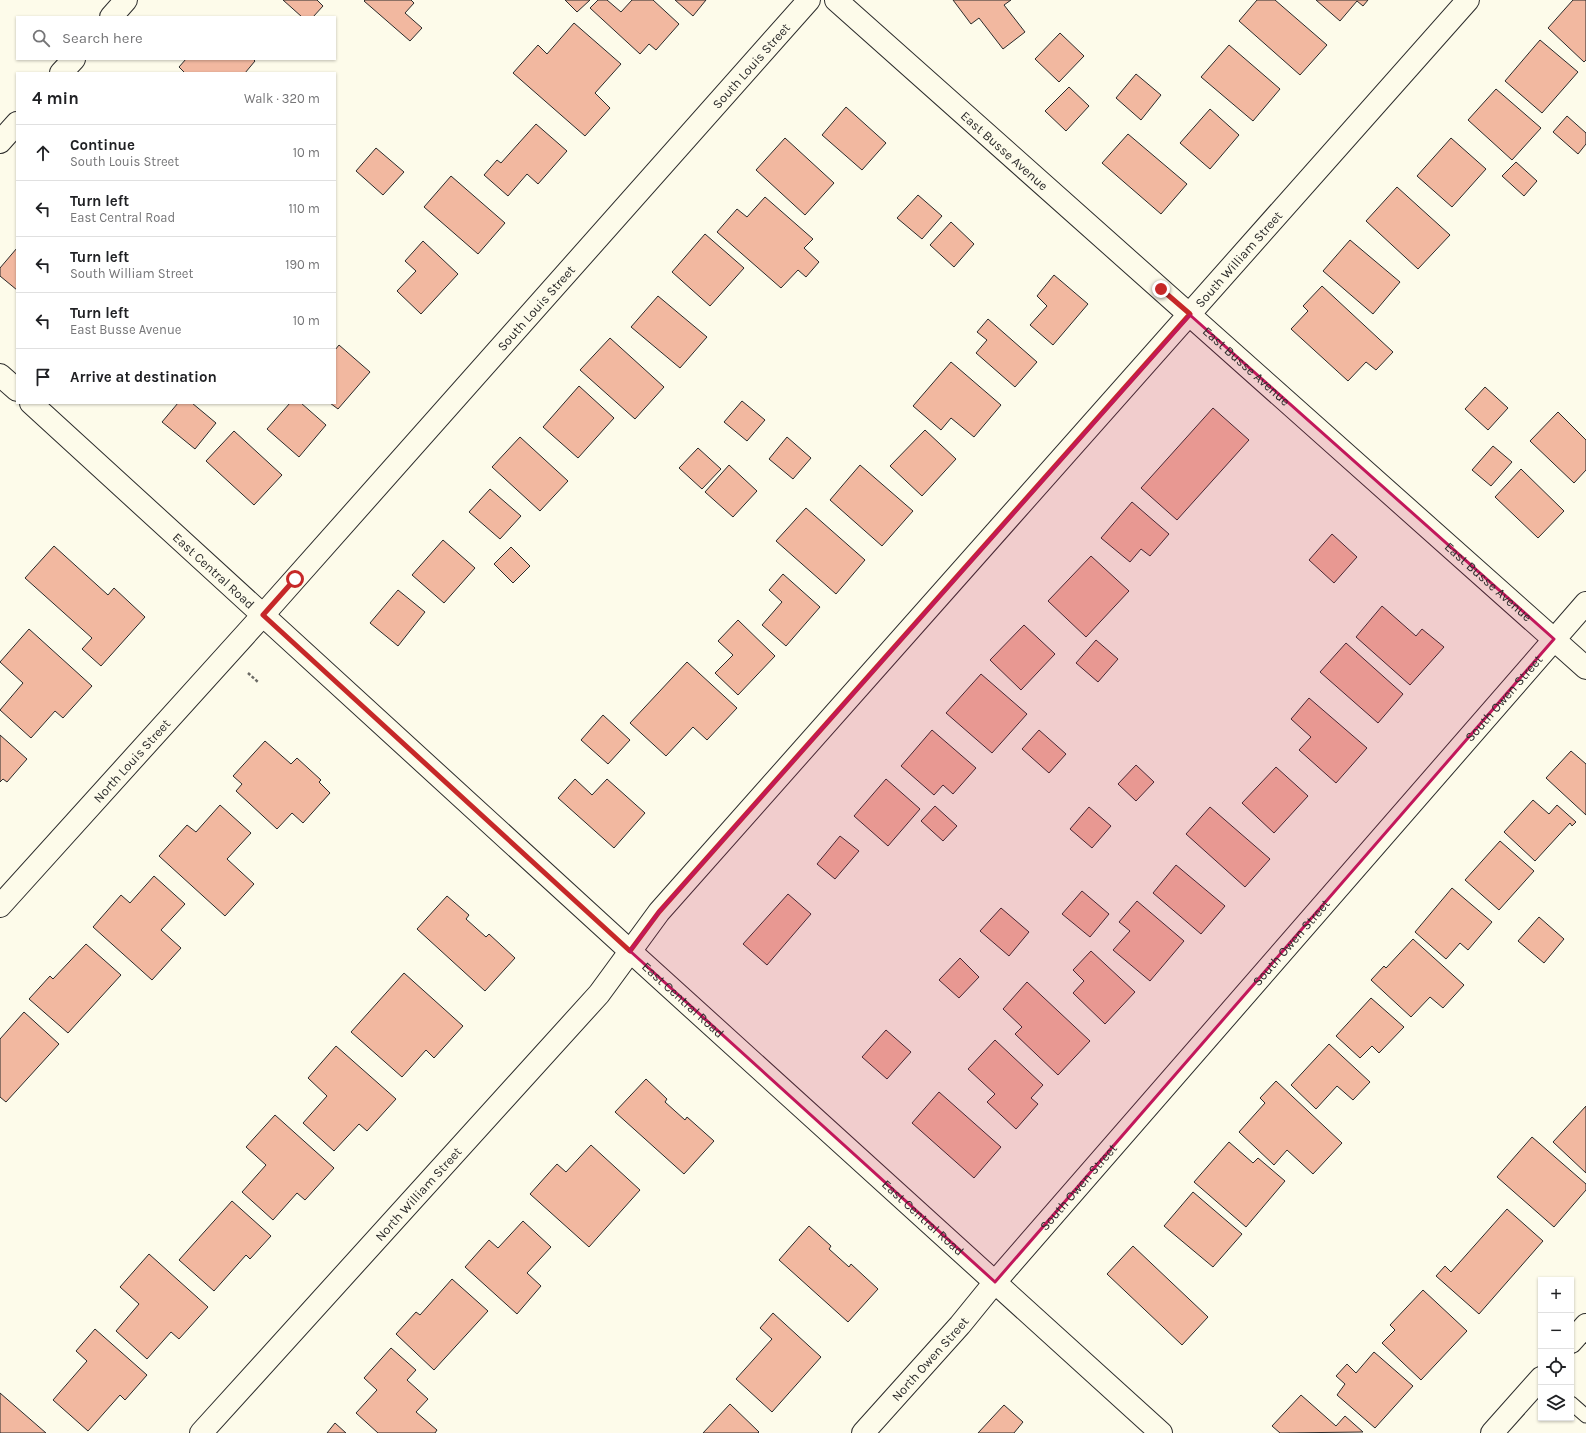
<!DOCTYPE html>
<meta charset="utf-8">
<style>
body{margin:0;font-family:Karla,sans-serif;background:#f2f2f2;color:#202124}
.controls{position:absolute;right:12px;bottom:12px;display:grid;overflow:hidden;border-radius:0px;box-shadow:0 1px 3px #0004}
.controls button{width:36px;height:36px;display:grid;place-items:center;padding:0;border:0;border-bottom:1px solid #e0e0e0;background:#fff;color:#202124;font:20px sans-serif}
.stop{position:absolute;width:12px;height:12px;margin:-9px;border:3px solid #c62828;border-radius:50%;background:#fff}
.stop.end{background:#c62828;border-color:#fff;box-shadow:0 1px 4px #0008}
.list{margin:0;padding:0;list-style:none}
h2{display:flex;justify-content:space-between;align-items:center;height:52px;margin:0;padding:0 16px;font-size:17px}
h2 small{font-size:13px;font-weight:400;color:#757577}
.list li{display:grid;grid-template-columns:26px 1fr auto;gap:12px;align-items:center;box-sizing:border-box;height:56px;padding:0 16px;border-top:1px solid #e0e0e0}
.list b{display:block;font-size:15px;white-space:nowrap}
.list p{margin:0;font-size:13px;white-space:nowrap;color:#757577}
.list em{font-size:13px;font-style:normal;color:#757577}
.icon{flex:none;width:22px;height:22px;fill:none;stroke:currentColor;stroke-width:2;stroke-linecap:round;stroke-linejoin:round}
.map{position:relative;flex:none;width:1586px;height:1433px;overflow:hidden}
.search{position:absolute;background:#fff;box-shadow:0 1px 3px #0004;left:16px;top:16px;width:320px;height:44px;display:flex;align-items:center;gap:10px;box-sizing:border-box;padding:0 14px;border-radius:0px;color:#757577;font-size:15px}
.panel{position:absolute;background:#fff;box-shadow:0 1px 3px #0004;left:16px;top:72px;width:320px;height:332px;border-radius:0px}
.map>svg:first-child{display:block}
.building{fill:#f2b8a0;stroke:#2b2b2b}
.lines{fill:none;stroke-linecap:round;stroke-linejoin:round}
.lane-casing{stroke:#2b2b2b;stroke-width:15}
.street-casing{stroke:#2b2b2b;stroke-width:24}
.secondary-casing{stroke:#2b2b2b;stroke-width:24}
.path{stroke:#6a6964;stroke-width:2.5;stroke-dasharray:3 2;stroke-linecap:butt}
.lane{stroke:#fdfbea;stroke-width:13}
.street{stroke:#fdfbea;stroke-width:22}
.secondary{stroke:#fdfbea;stroke-width:22}
.route{stroke:#c62828;stroke-width:5}
.marked{fill:#c2185b;fill-opacity:0.2;stroke:#c2185b;stroke-width:3;stroke-linejoin:round}
.labels{text-anchor:middle;stroke-width:3;stroke-linejoin:round;paint-order:stroke}
.street-label{font-size:13px;fill:#2b2b2b;stroke:#fdfbea}
</style>
<div class="map">
<svg width="1586" height="1433" viewBox="0 0 1586 1433">
<rect width="100%" height="100%" fill="#fdfbea"/>
<path class="building" d="M283,0h34l6,6 -10,11h-11z
M365,0h46l3,3 -9,10 17,15 -12,13 -46,-40z
M565,0h25l-13,12z
M598,0h9l14,12 11,-12h21l26,24 -23,26 -7,-6 -9,10 -50,-46z
M675,0h31l-13,16z
M953,0h58l-7,5 21,27 -22,17 -24,-31 -8,6z
M1257,0h18l52,45 -27,30 -61,-54z
M1316,0h52l-5,6 -6,-5 -17,20z
M1573,0h13v60l-2,2 -36,-34z
M574,23l47,41 -26,29 15,15 -25,28 -72,-63 25,-28 9,9z
M1060,33l24,23 -25,26 -24,-23z
M1540,40l38,32 -36,41 -37,-32z
M1229,45l51,44 -27,32 -52,-44z
M186,59h67l2,2 -10,12h-60l-6,-6z
M1136,74l25,21 -20,25 -25,-22z
M1069,87l20,19 -23,25 -21,-20z
M1496,89l45,39 -29,32 -44,-40z
M846,107l40,36 -24,27 -40,-35z
M1210,109l29,26 -29,34 -30,-26z
M1567,116l19,17v11l-8,10 -25,-22z
M536,124l31,27 -29,33 -11,-10 -19,22 -24,-21 13,-15 4,3z
M1128,134l59,50 -26,30 -59,-51z
M785,138l49,45 -29,32 -49,-45z
M1451,138l35,31 -34,38 -35,-31z
M376,148l28,24 -21,23 -27,-24z
M1516,162l21,19 -13,15 -22,-20z
M451,176l54,47 -27,31 -54,-47z
M1397,187l53,48 -32,34 -52,-48z
M918,195l24,21 -20,23 -25,-21z
M765,197l48,42 -9,9 15,14 -13,15 -8,-7 -17,18 -64,-56 20,-23 10,8z
M951,222l23,22 -20,23 -24,-22z
M705,234l39,34 -34,38 -38,-34z
M1350,240l50,42 -27,32 -50,-43z
M423,241l35,33 -37,40 -24,-23 19,-20 -11,-10z
M17,248v42l-17,-14v-8z
M1054,275l34,29 -35,41 -23,-20 17,-19 -10,-10z
M1322,286l71,66 -17,18 -10,-8 -18,19 -57,-52 17,-18 -5,-5z
M658,296l49,41 -27,31 -49,-41z
M988,319l49,43 -22,25 -39,-34 11,-13 -10,-8z
M610,338l54,49 -29,32 -55,-49z
M339,345l31,27 -32,37 -8,-6h5v-53z
M951,362l50,43 -27,32 -23,-19 -10,12 -28,-24z
M579,386l35,32 -36,40 -35,-31z
M1485,387l23,21 -20,22 -23,-21z
M742,401l23,19 -18,21 -23,-19z
M178,403h14l24,20 -21,26 -33,-27z
M290,403h11l25,22 -27,32 -32,-28z
M1213,408l36,32 -72,80 -36,-32z
M1558,412l28,28v30l-12,13 -44,-42z
M925,430l31,29 -34,37 -32,-30z
M234,431l48,44 -28,30 -48,-44z
M520,437l48,44 -28,30 -48,-44z
M787,437l24,21 -18,21 -24,-20z
M1493,446l19,16 -21,24 -19,-16z
M698,448l23,21 -19,20 -23,-21z
M729,465l28,26 -24,26 -28,-25z
M860,465l53,46 -31,35 -52,-46z
M1521,469l43,42 -26,27 -43,-41z
M490,489l31,27 -21,23 -31,-27z
M1132,502l37,32 -19,22 -9,-7 -11,13 -29,-24z
M806,508l59,52 -29,34 -60,-53z
M1332,534l25,23 -23,26 -25,-23z
M443,540l32,28 -31,35 -32,-28z
M54,546l54,49 6,-7 31,29 -44,49 -19,-17 10,-11 -67,-60z
M511,547l19,19 -17,17 -19,-19z
M1091,556l38,35 -43,46 -38,-36z
M783,574l37,33 -34,39 -24,-21 20,-23 -13,-12z
M398,590l27,22 -27,34 -28,-23z
M1382,606l34,30 6,-7 22,18 -34,38 -54,-48z
M738,620l37,36 -37,39 -23,-22 18,-18 -15,-14z
M1024,625l31,29 -34,36 -31,-30z
M29,629l63,57 -29,32 -8,-7 -24,27 -31,-28 23,-27 -23,-21z
M1096,640l22,19 -20,23 -22,-19z
M1346,643l57,51 -25,29 -58,-51z
M687,662l50,46 -30,32 -14,-13 -27,29 -36,-33z
M981,674l46,40 -35,39 -46,-40z
M1309,698l58,50 -31,35 -37,-33 12,-13 -20,-18z
M603,715l27,25 -22,24 -27,-24z
M932,730l44,38 -23,26 -10,-9 -9,10 -33,-29z
M1039,730l27,24 -17,19 -27,-24z
M0,735l27,24 -20,23 -4,-3 -3,3z
M265,741l26,23 6,-6 24,22 -2,2 11,11 -27,30 -11,-10 -15,16 -41,-38 6,-7 -9,-8z
M1571,751l15,13v51l-40,-37z
M1136,765l18,17 -18,19 -18,-17z
M1276,767l32,29 -34,37 -32,-30z
M575,779l17,16 15,-16 38,34 -31,35 -56,-50z
M886,779l34,30 -32,37 -34,-30z
M1533,800l16,14 8,-9 19,17 -4,4 -2,-3 -35,38 -31,-29z
M220,805l31,28 -24,26 27,25 -29,32 -66,-60 28,-31 9,7z
M935,806l22,20 -14,15 -22,-20z
M1089,807l22,19 -19,22 -22,-19z
M1210,807l60,52 -25,28 -59,-53z
M840,836l19,15 -24,28 -18,-15z
M1500,841l34,30 -35,39 -34,-30z
M1176,865l49,41 -24,28 -48,-41z
M154,876l31,28 -24,26 20,18 -29,32 -59,-53 28,-32 9,8z
M1452,888l40,34 -24,28 -8,-7 -14,16 -31,-27z
M1082,891l27,23 -19,23 -28,-23z
M788,894l23,20 -44,51 -24,-21z
M447,896l22,19 -3,4 20,18 3,-3 26,24 -30,33 -68,-62z
M1137,901l47,40 -34,40 -37,-31 17,-19 -11,-9z
M1001,908l28,24 -20,24 -29,-25z
M1539,917l25,22 -20,24 -26,-22z
M1413,939l51,46 -21,23 -13,-11 -19,20 -40,-37 13,-14 2,2z
M86,944l35,31 -53,58 -39,-34 21,-23 3,3z
M1091,951l44,41 -30,32 -32,-31 11,-12 -11,-11z
M960,958l19,19 -20,21 -20,-18z
M404,973l59,53 -29,32 -8,-8 -24,27 -51,-45z
M1027,982l63,59 -32,34 -43,-41 7,-7 -19,-18z
M1371,998l33,29 -25,26 -7,-7 -12,12 -24,-22z
M24,1012l35,32 -53,58 -6,-5v-58z
M886,1030l25,22 -24,27 -25,-22z
M995,1040l48,45 -12,13 7,6 -22,25 -29,-27 8,-8 -27,-25z
M1329,1044l41,38 -17,18 -16,-14 -21,23 -25,-24z
M336,1046l60,53 -29,32 -8,-7 -25,27 -31,-28 24,-27 -19,-18z
M646,1079l21,20 -2,3 20,18 2,-3 27,24 -30,33 -69,-62z
M1276,1081l66,62 -29,31 -26,-24 -13,15 -35,-33 26,-29 -5,-5z
M939,1092l62,55 -27,31 -62,-55z
M1586,1106v67l-33,-31z
M275,1115l59,53 -29,32 -8,-7 -24,27 -31,-28 24,-27 -20,-18z
M1532,1137l54,47v6l-32,37 -57,-50z
M1229,1142l24,21 5,-5 27,23 -39,46 -52,-45z
M591,1145l49,45 -51,57 -59,-53 27,-30 9,8z
M1193,1192l49,42 -29,33 -49,-41z
M232,1201l39,35 -21,23 -4,-4 -32,36 -35,-31z
M1507,1209l36,32 -64,73 -43,-38 9,-10 6,6z
M523,1221l28,26 -24,26 14,13 -24,28 -52,-47 24,-27 9,8z
M809,1226l22,20 -2,3 20,18 2,-3 27,25 -30,33 -69,-62z
M1133,1246l75,71 -26,28 -75,-71z
M149,1254l59,53 -29,32 -8,-7 -24,27 -31,-28 23,-27 -19,-17z
M452,1279l36,32 -54,59 -38,-36 20,-22 4,3z
M1423,1290l44,41 -46,49 -39,-37 13,-13 -5,-5z
M773,1313l48,44 -49,55 -36,-33 36,-40 -12,-11z
M95,1329l52,46 -22,25 -5,-5 -32,36 -35,-31 34,-39 -11,-10z
M391,1348l25,22 -9,10 21,19 -12,13 21,18 -2,3h-57l-22,-20 21,-23 -13,-12z
M1374,1352l39,34 -38,42 -38,-33 8,-11 -9,-8 11,-12 9,9z
M0,1393l46,40h-46z
M1301,1395l35,31 9,-10 18,16 -83,1 -8,-7z
M730,1404l29,28 -1,1h-55z
M1004,1405l19,17 -9,11h-36z
M335,1423l11,10h-19z"/>
<g class="lines">
<g class="lane-casing">
<path id="lane" d="M1571,1403l15,13"/>
</g>
<g class="street-casing">
<g id="street">
<path id="s1" d="M836,0l750,668"/>
<path d="M111,17l15,-17"/>
<path d="M61,73l13,-14"/>
<path d="M0,142l17,-19"/>
<path id="s2" d="M0,906l263,-291 546,-615"/>
<path d="M1571,1342l15,-17"/>
<path id="s3" d="M201,1433l398,-439 60,-82 809,-912"/>
<path id="s4" d="M863,1433l97,-108 35,-43 591,-679"/>
<path d="M1492,1433l49,-55"/>
</g>
</g>
<g class="secondary-casing">
<g id="secondary">
<path d="M0,375l17,15"/>
<path id="s5" d="M31,403l599,548 531,482"/>
</g>
</g>
<path class="path" d="M248,673l10,9"/>
<use href="#lane" class="lane"/>
<use href="#street" class="street"/>
<use href="#secondary" class="secondary"/>
</g>
<g class="lines">
<path class="route" d="M295,579l-32,36 367,336 29,-39 531,-598 -29,-25"/>
</g>
<path class="marked" d="M1190,315l364,324 -559,643 -365,-331 29,-39z"/>
<g class="labels">
<g class="street-label">
<text dy="5" stroke="none"><textPath href="#s2" startOffset="1127">South Louis Street</textPath></text>
<text dy="5" stroke="none"><textPath href="#s1" startOffset="226">East Busse Avenue</textPath></text>
<text dy="5" stroke="none"><textPath href="#s3" startOffset="1567">South William Street</textPath></text>
<text dy="5" stroke="none"><textPath href="#s2" startOffset="803">South Louis Street</textPath></text>
<text dy="5" stroke="none"><textPath href="#s1" startOffset="550">East Busse Avenue</textPath></text>
<text dy="5" stroke="none"><textPath href="#s5" startOffset="248">East Central Road</textPath></text>
<text dy="5" stroke="none"><textPath href="#s1" startOffset="874">East Busse Avenue</textPath></text>
<text dy="5" stroke="none"><textPath href="#s4" startOffset="975">South Owen Street</textPath></text>
<text dy="5" stroke="none"><textPath href="#s2" startOffset="196">North Louis Street</textPath></text>
<text dy="5" stroke="none"><textPath href="#s4" startOffset="651">South Owen Street</textPath></text>
<text dy="5" stroke="none"><textPath href="#s5" startOffset="884">East Central Road</textPath></text>
<text dy="5" stroke="none"><textPath href="#s4" startOffset="327">South Owen Street</textPath></text>
<text dy="5" stroke="none"><textPath href="#s3" startOffset="323">North William Street</textPath></text>
<text dy="5" stroke="none"><textPath href="#s5" startOffset="1208">East Central Road</textPath></text>
<text dy="5" stroke="none"><textPath href="#s4" startOffset="100">North Owen Street</textPath></text>
</g>
</g>
</svg>
<div class="controls">
<button>+</button>
<button>−</button>
<button><svg class="icon" aria-label="locate" viewBox="0 0 24 24"><circle cx="12" cy="12" r="6"/><path d="M12 2v4M12 18v4M2 12h4M18 12h4"/></svg></button>
<button><svg class="icon" aria-label="layers" viewBox="0 0 24 24"><path d="M12 4l9 5-9 5-9-5zM3 14l9 5 9-5"/></svg></button>
</div>
<div class="stop" style="left:295px;top:579px"></div>
<div class="stop end" style="left:1161px;top:289px"></div>
<div class="search"><svg class="icon" aria-label="search" viewBox="0 0 24 24"><circle cx="10" cy="10" r="6"/><path d="M15 15l6 6"/></svg>Search here</div>
<section class="panel">
<h2>4 min<small>Walk · 320 m</small></h2>
<ul class="list">
<li><svg class="icon" aria-label="ahead" viewBox="0 0 24 24"><path d="M12 20V5M6 11l6-6 6 6"/></svg><div><b>Continue</b><p>South Louis Street</p></div><em>10 m</em></li>
<li><svg class="icon" aria-label="left" viewBox="0 0 24 24"><path d="M17 20v-9H6M10 6l-5 5 5 5"/></svg><div><b>Turn left</b><p>East Central Road</p></div><em>110 m</em></li>
<li><svg class="icon" aria-label="left" viewBox="0 0 24 24"><path d="M17 20v-9H6M10 6l-5 5 5 5"/></svg><div><b>Turn left</b><p>South William Street</p></div><em>190 m</em></li>
<li><svg class="icon" aria-label="left" viewBox="0 0 24 24"><path d="M17 20v-9H6M10 6l-5 5 5 5"/></svg><div><b>Turn left</b><p>East Busse Avenue</p></div><em>10 m</em></li>
<li><svg class="icon" aria-label="arrive" viewBox="0 0 24 24"><path d="M6 21V4h12l-3 4 3 4H6"/></svg><div><b>Arrive at destination</b></div></li>
</ul>
</section>
</div>
